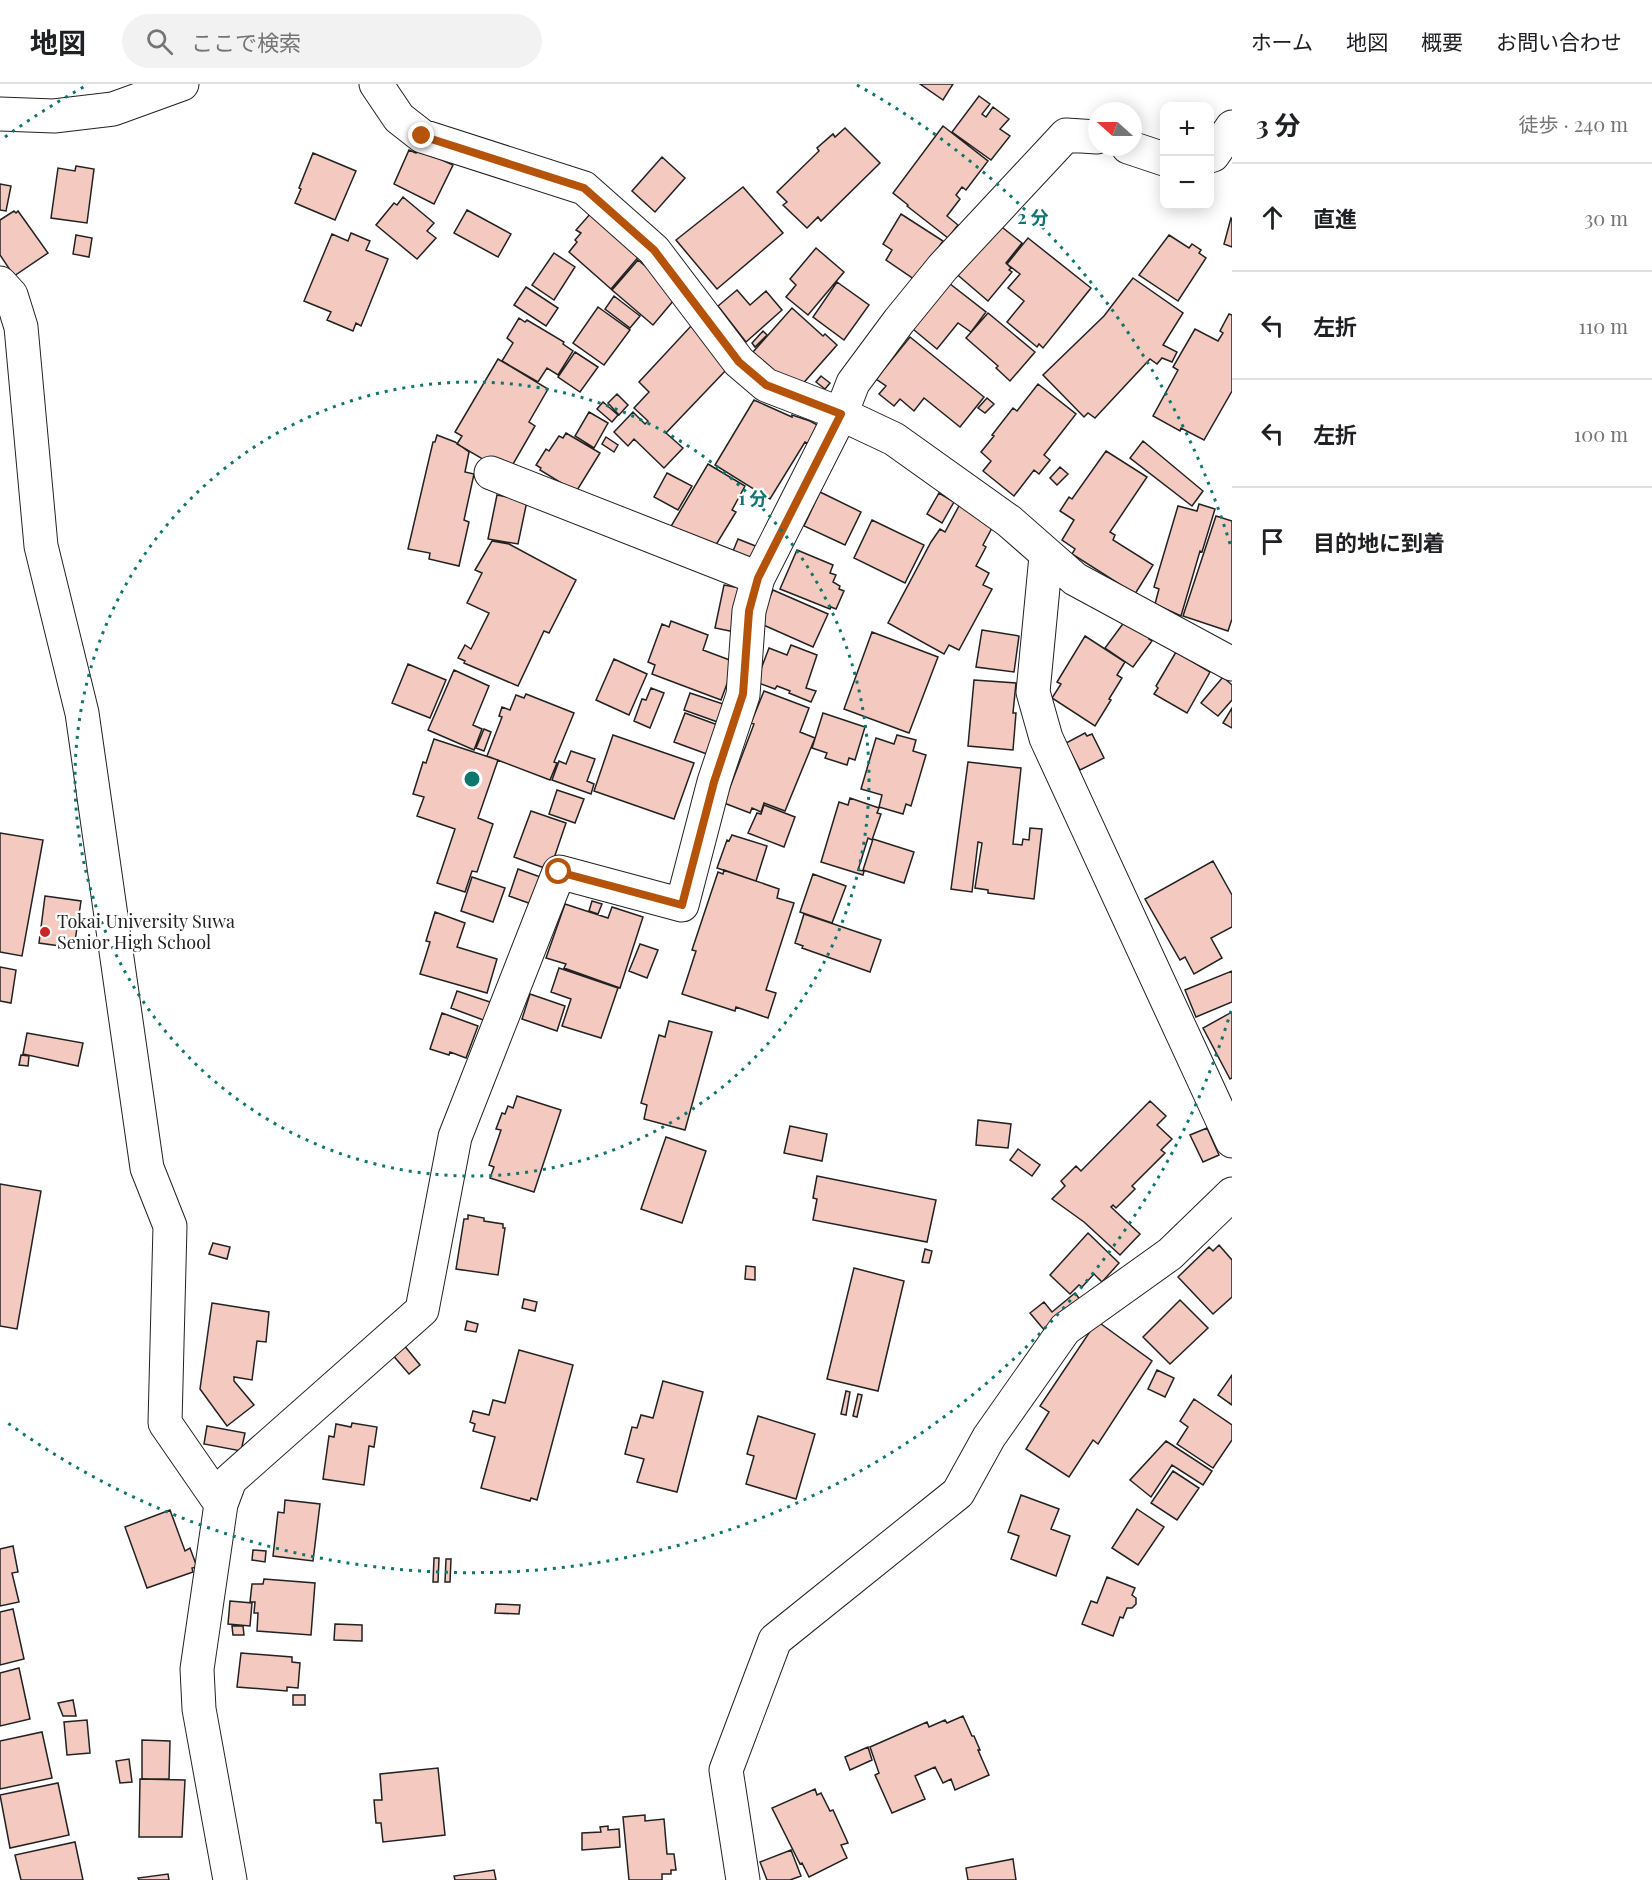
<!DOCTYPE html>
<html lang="ja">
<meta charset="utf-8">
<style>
body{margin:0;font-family:"Playfair Display","Noto Sans JP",serif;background:#f2f2f2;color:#202124}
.controls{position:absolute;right:18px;top:18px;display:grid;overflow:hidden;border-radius:12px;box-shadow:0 3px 15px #0003}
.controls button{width:54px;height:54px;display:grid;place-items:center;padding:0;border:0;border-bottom:2px solid #e0e0e0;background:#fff;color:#202124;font:30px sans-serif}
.compass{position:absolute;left:1088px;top:18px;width:54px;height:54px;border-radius:50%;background:#fff;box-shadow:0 3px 15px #0003;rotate:291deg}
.stop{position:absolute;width:18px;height:18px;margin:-14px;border:4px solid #b45309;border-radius:50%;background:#fff}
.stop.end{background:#b45309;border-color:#fff;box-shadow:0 2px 6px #0008}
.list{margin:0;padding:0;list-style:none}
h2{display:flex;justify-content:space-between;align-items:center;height:78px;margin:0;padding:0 24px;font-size:26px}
h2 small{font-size:20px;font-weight:400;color:#757577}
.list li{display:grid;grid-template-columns:39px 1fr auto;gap:18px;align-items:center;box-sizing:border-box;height:108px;padding:0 24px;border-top:2px solid #e0e0e0}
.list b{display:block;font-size:22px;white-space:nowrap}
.list em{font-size:20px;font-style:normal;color:#757577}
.icon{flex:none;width:33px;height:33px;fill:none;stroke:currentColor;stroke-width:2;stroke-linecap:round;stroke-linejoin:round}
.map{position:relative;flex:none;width:1232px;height:1796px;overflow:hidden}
header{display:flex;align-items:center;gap:36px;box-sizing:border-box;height:84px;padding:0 30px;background:#fff;border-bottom:2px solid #e0e0e0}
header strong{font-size:28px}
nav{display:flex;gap:33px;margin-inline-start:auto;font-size:21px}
.search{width:420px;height:54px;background:#f2f2f2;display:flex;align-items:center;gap:15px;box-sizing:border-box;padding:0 21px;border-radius:33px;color:#757577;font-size:22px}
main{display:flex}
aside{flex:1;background:#fff}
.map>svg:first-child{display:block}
.building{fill:#f3c9c0;stroke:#222;stroke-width:1.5}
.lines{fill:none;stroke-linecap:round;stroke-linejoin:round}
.minor-casing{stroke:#222;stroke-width:35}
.minor{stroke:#fff;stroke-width:33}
.route{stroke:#b45309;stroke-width:8}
.ring{fill:none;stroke:#0f766e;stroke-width:3;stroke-dasharray:3 6}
.poi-dot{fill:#c62828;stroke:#fff;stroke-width:2}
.labels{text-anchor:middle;stroke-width:4.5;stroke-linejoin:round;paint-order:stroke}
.poi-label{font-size:18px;fill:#222;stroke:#fff;text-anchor:start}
.centre{fill:#0f766e;stroke:#fff;stroke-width:3}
.ring-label{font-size:18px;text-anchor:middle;font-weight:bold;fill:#0f766e;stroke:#fff;stroke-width:4.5;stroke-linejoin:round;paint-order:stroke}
</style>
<header>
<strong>地図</strong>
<div class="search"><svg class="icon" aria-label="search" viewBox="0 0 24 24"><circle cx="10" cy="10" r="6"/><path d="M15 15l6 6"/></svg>ここで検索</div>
<nav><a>ホーム</a><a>地図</a><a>概要</a><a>お問い合わせ</a></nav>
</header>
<main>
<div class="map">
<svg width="1232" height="1796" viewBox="0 0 1232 1796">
<rect width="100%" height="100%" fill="#fff"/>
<path class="building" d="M920,0h33l-10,16z
M979,12l11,8 -8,10 4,3 7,-10 16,12 -9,10 10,7 -19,24 -39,-28z
M943,42l45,35 -22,29 -4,-3 -6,8 4,4 -13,17 11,9 -10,13 -41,-32 1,-1 -15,-12z
M845,44l35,35 -59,58 -3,-4 -11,11 -24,-23 4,-3 -10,-10 42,-41 -2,-3 16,-14 2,3z
M418,65l35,16 -19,39 -40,-20 15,-34 7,3z
M313,69l43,18 -21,49 -40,-17 6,-14 -2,-1z
M662,73l23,21 -30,34 -23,-21z
M76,82l18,3 -7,54 -36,-5 7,-50 17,3z
M0,100l11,2 -5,25 -6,-1z
M743,103l40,46 -66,56 -41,-49z
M403,113l31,26 -7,8 9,7 -19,21 -41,-34 18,-22 3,2z
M467,126l44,24 -13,23 -44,-24z
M14,127l2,2 2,-2 30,42 -34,23 -14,-21v-35z
M591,129l50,41 -30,35 -42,-37 8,-10 -2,-2 6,-7 -5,-3z
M901,130l42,27 -24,35 -5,3 -28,-19 6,-10 -9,-6z
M1231,134l1,1v28l-8,-3z
M998,140l24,19 -16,20 5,5 -2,2 3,2 -24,29 -35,-30z
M351,149l19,8 -4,9 22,9 -27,67 -5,-3 -3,8 -26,-11 4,-8 -27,-11 28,-67 16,7z
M76,151l16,3 -3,19 -16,-3z
M1169,151l20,13 3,-4 9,6 -2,3 7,5 -28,43 -39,-26z
M1028,154l63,50 -48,60 -4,-4 -2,3 -30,-25 17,-21 -16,-13 12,-14 -13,-10z
M816,164l28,24 -36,43 -22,-18 10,-12 -6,-6z
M554,169l21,14 -21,33 -22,-15z
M638,176l41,34 -26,31 -41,-35z
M1133,194l50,35 -20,32 14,7 -5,10 -10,-4 -5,6 -7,-5 -55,59 -7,-5 -4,4 -41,-42 61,-59z
M945,196l41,32 -15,20 -13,-9 -21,26 -29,-24z
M837,198l32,23 -25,35 -31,-23z
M526,203l32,21 -12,18 -32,-21z
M737,206l13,15 16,-14 16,19 -36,32 -28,-36z
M614,212l26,20 -10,12 -25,-19z
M598,223l32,23 -26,35 -31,-22z
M792,224l31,28 2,-2 12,11 -38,43 -12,-5 -34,-31z
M988,229l47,39 -25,29 -14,-13 2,-2 -32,-28z
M1229,230l3,1v76l-28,49 -23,-12 -1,3 -27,-15 25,-46 -5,-3 22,-38 23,12 5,-8 -3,-2z
M519,234l6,4 2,-2 37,22 -1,2 10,7 -15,24 -11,-7 -9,14 -36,-21 11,-18 -6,-5z
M691,242l37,42 -62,65 17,15 -19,20 -30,-29 -6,7 -14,-14 19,-20 12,12 3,-3 -14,-13 15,-16 -10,-10z
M763,247l4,4 -12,12 -3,-4z
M910,253l74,60 -24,30 -36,-29 -10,13 -14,-12 -6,7 -15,-12 7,-8 -10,-7z
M575,268l23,15 -18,25 -22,-15z
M498,275l50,30 -19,33 6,4 -22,38 3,1 -6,10 -53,-31 5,-8 -7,-4z
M821,292l9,7 -5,6 -9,-7z
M1038,300l38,30 -32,41 6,5 -11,14 -5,-4 -20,26 -31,-25 8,-10 -10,-9 13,-16 -2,-1 21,-27 4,3z
M617,310l11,11 -9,10 -11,-12z
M987,314l7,6 -9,9 -7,-5z
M754,316l38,17v-2l18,6 11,6 -8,19 -8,-4 -35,57 -55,-34z
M603,318l15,13 -6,7 -15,-13z
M589,328l19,11 -14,25 -19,-12z
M566,349l34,20 -24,39 -36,-22 1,-2 -5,-3 10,-16 3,2 10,-15 4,2z
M437,351l18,7 14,10 -4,20 9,2 -10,46 5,2 -10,44 -30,-7 1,-6 -22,-4 25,-107h2z
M606,353l12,8 -4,7 -12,-8z
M1143,357l60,50 -11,15 -62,-48z
M1106,367l41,26 -37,55 5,3 -2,5 40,25 -18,29 -63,-40 3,-5 -13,-9 12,-20 -14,-9 9,-14 3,2z
M708,380l37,22 -13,24 4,2 -25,41 -41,-25z
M1060,383l8,7 -11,11 -7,-7z
M667,389l25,13 -14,24 -24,-13z
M820,408l41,20 -16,33 -41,-19z
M939,409l15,9 -12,21 -15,-9z
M497,411l30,6 -9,43 -30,-5z
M960,420l32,24 -9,17 3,2 -10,19 13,7 -6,12 9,4 -33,61 -10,-5 -5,9 -56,-31 43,-81 9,-13 5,3z
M1199,420l16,5 -13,43 -2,-1 -19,65 -26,-12 4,-15 -5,-2 24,-81 19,5z
M1216,432l16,5v98l-4,12 -45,-15z
M872,436l52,25 -19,38 -51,-25z
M738,455l20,8 -6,17 -21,-8z
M492,457l17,3 67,36 -27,53 -5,-2 -26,55 -54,-23 1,-2 -7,-3 7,-13 6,4 18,-36 -22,-10 15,-30 -7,-3z
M797,466l36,15 -3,8 6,2 -3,7 7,4 -1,3 5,2 -8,18 -5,-2 -1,2 -50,-20z
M724,501l16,3 -5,44 -20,-4z
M773,506l55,24 -15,33 -54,-24z
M671,537l37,14 -5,15 32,12 -14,38 -69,-26 3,-9 -7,-3 14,-38 7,3z
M1125,537l26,15 -2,3 3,2 -19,26 -28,-19z
M982,546l37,6 -5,36 -38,-5z
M872,548l66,25 -29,76 -65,-24z
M1085,552l40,26 -8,13 5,3 -13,21 2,1 -16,26 -43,-28 9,-14 -4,-2z
M791,561l26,10 -11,33 10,3 -5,11 -22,-9 1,-2 -13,-5 -2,3 -19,-7 13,-34 18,7z
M1176,568l34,20 -23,41 -33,-19 4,-6 -2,-2z
M614,575l33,15 -18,41 -33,-15z
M408,580l38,16 -16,38 -38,-15z
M454,586l35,16 -16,39 9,4 -8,21 -46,-20z
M1223,593l9,8v15l-14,16 -17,-13z
M974,596l42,3 -3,30h3l-3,37 -45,-4z
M651,604l13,5 -14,35 -16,-7 8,-22 4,1z
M764,607l45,17 -9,24 15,6 -30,73 -21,-8 -3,9 -9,-4 -2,5 -26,-10 30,-79 -3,-1z
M690,609l42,14 -6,18 -42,-15z
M526,610l48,19 -20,49 3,1 -7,17 -63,-24 15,-39 -3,-1 3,-9 8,3 6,-15 8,3z
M1232,624v20l-9,-5z
M685,629l41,15 -11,29 -41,-15z
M823,629l42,14 -10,33 -6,-2 -2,7 -22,-7 2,-5 -15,-5z
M484,645l7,3 -7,19 -8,-3z
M1085,649l2,3 5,-2 12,24 -24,12 -14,-27z
M613,651l81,28 -20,56 -80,-28z
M897,651l19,5 -3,11 13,4 -15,51 -5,-2 -3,10 -24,-7 3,-12 -21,-6 15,-51 18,6z
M434,655l64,21 -20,58 15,6 -16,48 -5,-1 -7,21 -28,-9 18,-54 -38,-13 7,-19 -11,-3 10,-32 3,1z
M571,667l24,8 -8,22 7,3 -3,10 -39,-14 7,-19 7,3z
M968,678l53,6 -8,76 9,1 1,-6 6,1 1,-12 12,1 -8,70 -46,-6v-3l-13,-2 7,-45 -4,-1 -6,50 -21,-3z
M557,706l27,9 -9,24 -26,-9z
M850,714l29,10 -2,5 4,1 -9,26 -4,-2 -10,32 6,1 -1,4 -42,-13 18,-60 9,3z
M764,721l31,12 -11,30 -36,-14 9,-20 4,1z
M531,727l35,12 -16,47 -36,-13z
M0,749l43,7 -21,116 -22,-4z
M732,751l35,11 -11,35 -39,-13 10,-28 2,1z
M873,755l41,13 -10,31 -41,-13z
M1213,777l19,34v32l-21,11 11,20 -28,16 -9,-17 -5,3 -35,-61z
M518,785l28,10 -9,27 -28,-10z
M724,786l55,19 -2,9 17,5 -28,87 10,3 -8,25 -32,-11 -1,4 -53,-17 14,-43 -4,-1 26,-78 5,2z
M813,790l33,12 -14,37 -32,-11z
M472,793l33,11 -12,34 -32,-11z
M45,812l36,5 -7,47 -35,-5z
M592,817l10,3 -4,10 -9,-3z
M565,820l43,14 4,-11 31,10 -23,71 -56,-20 2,-4 -20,-6z
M435,828l30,11 -8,24 40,12 -10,34 -67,-19 10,-32 -4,-1z
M804,830l77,26 -11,32 -68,-24 1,-2 -8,-3z
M640,860l18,6 -11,28 -18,-7z
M0,883l16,3 -5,33 -11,-2z
M559,884l59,20 -17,50 -39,-12 9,-27 -20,-7z
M1232,887v31l-36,15 -11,-27z
M457,907l36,12 -7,18 -35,-13z
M530,910l35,12 -8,25 -35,-12z
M1232,928v66l-2,1 -27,-51z
M442,929l36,13 -12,32 -16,-6 -1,3 -19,-6z
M669,937l43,11 -27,98 -41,-11 3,-14 -6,-2 18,-68 6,2z
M27,949l56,10 -5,23 -55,-12z
M21,971l8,1 -1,10 -9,-1z
M517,1012l44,14 -27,82 -44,-14 4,-11 -5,-2 12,-35 -5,-1 6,-16 3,1 3,-8 5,2z
M1150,1017l16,15 -9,9 15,14 -11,11 4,3 -33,33 3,3 -19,19 -3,-3 -2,2 29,27 -20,21 -36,-33 -32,-23 13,-13 -4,-5 15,-15 5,5z
M978,1036l33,4 -3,24 -32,-3z
M790,1042l37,8 -5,27 -38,-8z
M1207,1044l12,27 -16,7 -13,-27z
M666,1053l40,14 -24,72 -41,-14z
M1018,1065l22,16 -8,11 -22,-16z
M817,1092l119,24 -9,42 -114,-22 4,-21 -4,-1z
M0,1100l41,7 -24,138 -17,-3z
M468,1131l16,3v3l19,3v4h2l-7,47 -42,-6 8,-50h4z
M1088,1149l31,30 -17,19 -8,-8 -12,13 -3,-2 -9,9 -20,-19z
M213,1159l17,4 -3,12 -18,-5z
M1219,1161l13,15v37l-19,17 -35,-37 31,-30 4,4z
M925,1165l7,2 -3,12 -7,-1z
M746,1182l9,1v13l-10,-1z
M854,1184l50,13 -26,110 -51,-12z
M1075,1209l6,8 -36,30 -15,-18 14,-11 8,10z
M524,1215l13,3 -2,9 -13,-3z
M1180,1216l28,28 -38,36 -27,-27z
M212,1219l57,9 -3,30 -9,-1 -5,39 -18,-3v4l20,24 -27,21 -27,-37z
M467,1237l11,3 -2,8 -11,-2z
M1097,1237l55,40 -54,83 -5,-4 -24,37 -43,-28 23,-37 -9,-6z
M403,1260l17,21 -11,9 -18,-21z
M519,1266l54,15 -36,135 -6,-2 -1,3 -49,-13 14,-51 -22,-6 2,-7 -5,-2 3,-11 16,4 4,-15 12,3z
M1157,1286l17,8 -9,19 -17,-8z
M1232,1291v30l-14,-10z
M663,1297l40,11 -26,100 -40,-10 7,-23 -19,-5 7,-27 5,1 4,-13 12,3z
M846,1307l4,1 -4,23 -5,-1z
M858,1310l4,1 -5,22 -4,-1z
M1194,1315l38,26v15l-19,28 -36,-24 11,-17 -8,-6z
M758,1332l57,18 -19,65 -50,-15 8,-28 -7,-2z
M352,1339l25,4 -3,20 -5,-1 -5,39 -41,-6 6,-43 5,1 2,-13 15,3z
M207,1342l38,7 -4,18 -37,-7z
M1166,1357l46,30 -9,14 -31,-20 -21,32 -21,-17z
M1173,1387l26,17 -22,32 -26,-17z
M1021,1411l38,14 -8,20 19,7 -14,40 -45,-17 8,-23 -11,-4z
M285,1416l35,4 -7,57 -40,-5 5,-44 6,1z
M1137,1425l27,18 -26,38 -26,-17z
M170,1426l15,41 5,-3 7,19 -5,1 1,4 -46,16 -22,-61z
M13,1462l5,26 -6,1 7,29 -19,4v-57z
M253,1466l13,1 -1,11 -13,-2z
M434,1474h5l-1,24h-5z
M446,1475h5l-1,23h-5z
M1107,1493l28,11 -3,7 4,3v6l-4,4h-5l-4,10 -3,-1 -7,19 -31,-12 9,-23 6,2z
M264,1495l51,4 -4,52 -54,-4 1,-18h-4l1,-11h-5l2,-18h11z
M230,1517l22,2 -2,23 -22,-2z
M496,1520l24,1 -1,9 -24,-1z
M13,1525l11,50 -24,6v-53z
M335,1540l27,1v16l-28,-1z
M232,1542h11l1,9h-11z
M241,1569l51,4v5l8,1 -2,25 -11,-1v4l-50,-4z
M19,1584l11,51 -30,7v-53z
M293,1611h12v10h-12z
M73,1616l3,16h-13l-5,-13z
M963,1632l9,20h2l6,14h-2l11,25 -34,15 -4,-11 -8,4 -8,-16 -20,9 10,23 -33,14 -17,-38 4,-2 -9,-26 57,-25 2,5 16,-7 2,3z
M87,1636l3,33 -23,2 -3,-33z
M42,1648l10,46 -52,11v-48z
M142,1656l28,1 -1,38h-27z
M868,1663l4,13 -22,10 -5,-13z
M129,1675l3,23 -12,1 -4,-22z
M438,1684l7,67 -62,7 -2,-19h-5l-2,-23h8l-2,-26z
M140,1695l45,1 -3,57h-43z
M58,1699l11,52 -59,13 -10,-53z
M815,1705l2,6 4,-2 9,18 3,-1 15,33 -7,2 6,13 -38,19 -7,-14 -2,1 -28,-56z
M645,1731v6l19,-2 3,35h7l2,16h-5v4h-9v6h-33l-6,-63z
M608,1742v4l11,-1 1,18 -38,3v-17l19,-1 -1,-5z
M75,1758l8,38h-62l-6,-25z
M791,1766l10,26 -11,4h-23l-7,-18z
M1013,1775l3,21h-48l-2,-12z
M494,1786l2,10h-41l-1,-4z
M168,1790l1,6h-30l-1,-2z"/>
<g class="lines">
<g class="minor-casing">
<path id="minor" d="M376,0l23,34 23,18 162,52 70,62 85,112 27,23 75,29 53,25 115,82 66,58 157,85
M0,30l54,2 59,-7 69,-25
M1128,63l36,12
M1210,72l3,-1 19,-28
M0,199l11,12 10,32 20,219 41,167 65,455 23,58 -5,197 56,81
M491,389l267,105
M1046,472l-13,136 13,46 186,403
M230,1796l-31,-171 -2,-40 24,-165 9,-24 192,-170 33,-173 104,-265 123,33 32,-123 29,-87 6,-84 9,-33 83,-164 12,-31 46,-62 44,-54 123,-132 31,2
M743,1796l-17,-110 49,-130 183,-147 31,-56 76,-108 105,-75 62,-60"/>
</g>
<use href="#minor" class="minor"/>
</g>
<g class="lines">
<path class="route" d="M422,52l162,52 70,62 85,112 27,23 75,29 -83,164 -9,33 -6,83 -29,88 -32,123 -123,-33"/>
</g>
<g class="ring">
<circle cx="472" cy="695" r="397"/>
<path d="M1231 927A794 794 0 0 1 5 1337M5 53A794 794 0 0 1 87 1M857 1A794 794 0 0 1 1231 463"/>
</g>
<circle class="poi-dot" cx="45" cy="848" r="6"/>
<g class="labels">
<g class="poi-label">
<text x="57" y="844">Tokai University Suwa<tspan x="57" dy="21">Senior High School</tspan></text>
</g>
</g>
<circle cx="472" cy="695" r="9" class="centre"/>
<g class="ring-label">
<text x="1033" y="140">2 分</text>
<text x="753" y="421">1 分</text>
</g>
</svg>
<div class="controls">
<button>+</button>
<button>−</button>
</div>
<svg class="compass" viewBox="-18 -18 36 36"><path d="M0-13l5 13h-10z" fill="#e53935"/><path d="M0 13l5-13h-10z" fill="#757577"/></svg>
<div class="stop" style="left:559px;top:788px"></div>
<div class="stop end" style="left:422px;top:52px"></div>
</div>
<aside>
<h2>3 分<small>徒歩 · 240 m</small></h2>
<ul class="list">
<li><svg class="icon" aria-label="ahead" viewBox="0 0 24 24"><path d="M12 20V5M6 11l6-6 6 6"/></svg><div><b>直進</b></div><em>30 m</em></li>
<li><svg class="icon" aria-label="left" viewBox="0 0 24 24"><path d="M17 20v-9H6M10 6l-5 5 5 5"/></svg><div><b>左折</b></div><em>110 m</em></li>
<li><svg class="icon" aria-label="left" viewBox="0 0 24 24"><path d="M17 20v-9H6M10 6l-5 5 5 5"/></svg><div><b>左折</b></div><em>100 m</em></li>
<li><svg class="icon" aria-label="arrive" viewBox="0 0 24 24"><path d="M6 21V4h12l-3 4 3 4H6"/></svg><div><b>目的地に到着</b></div></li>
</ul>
</aside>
</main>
